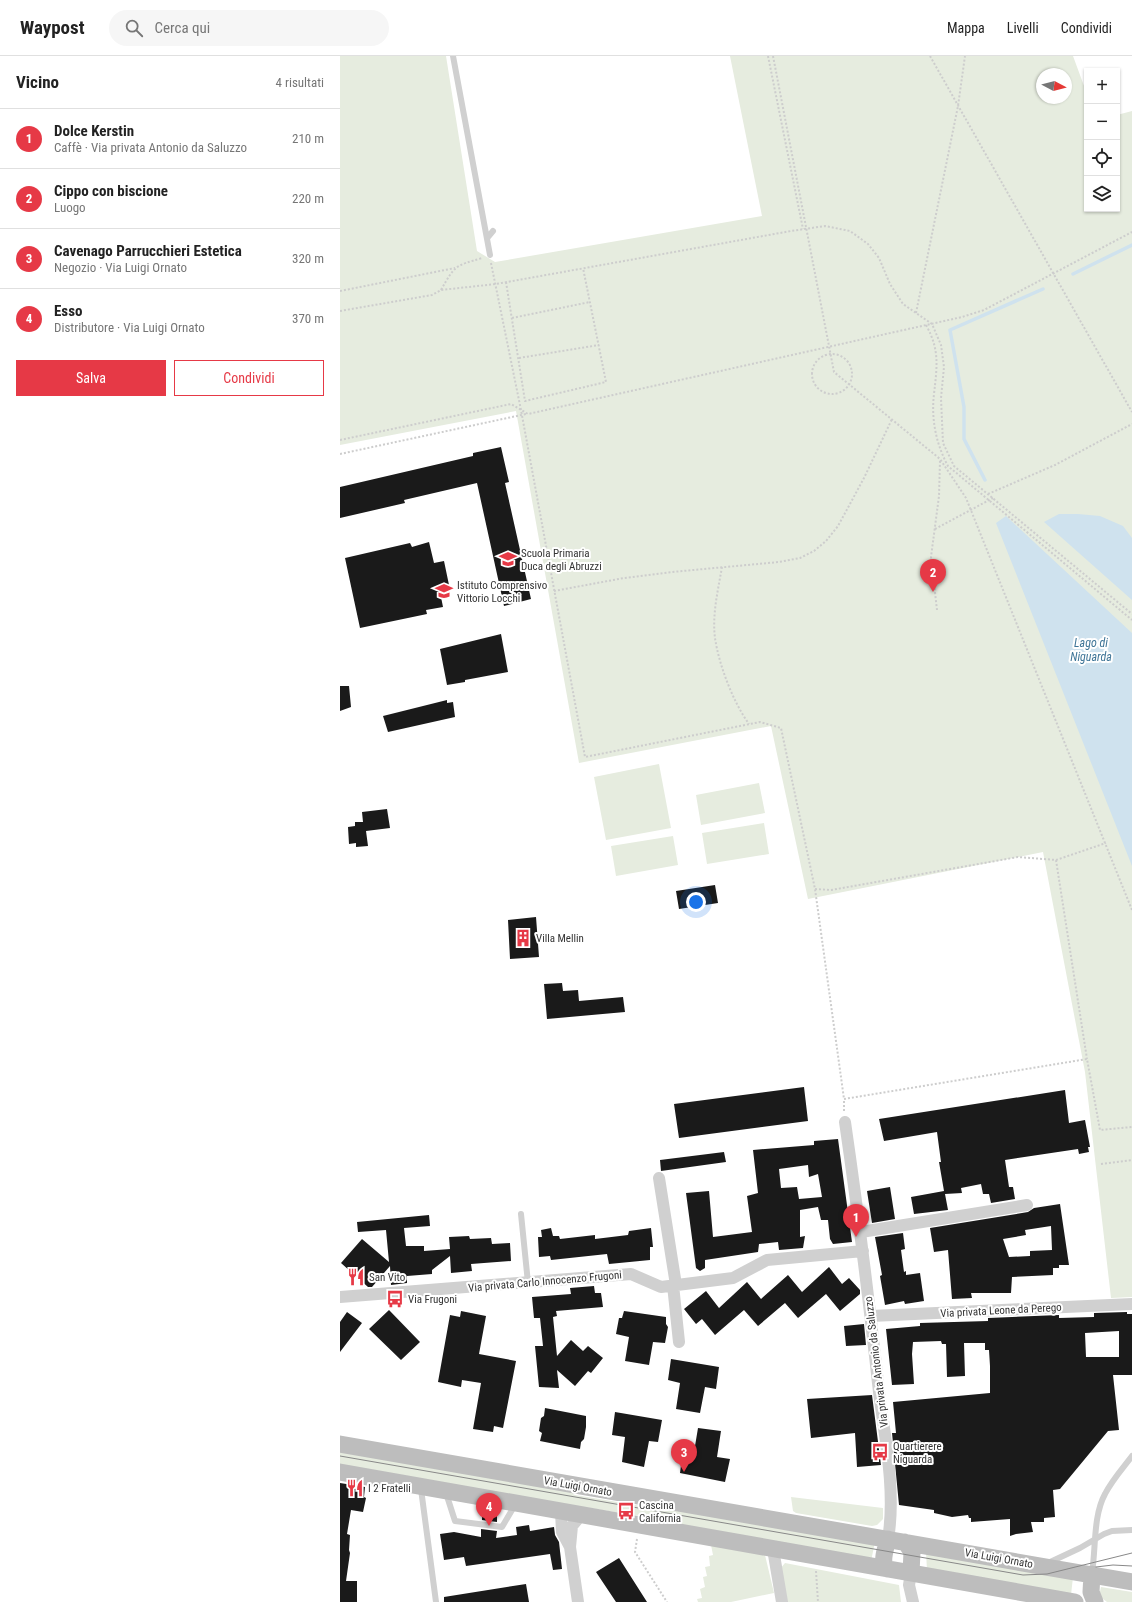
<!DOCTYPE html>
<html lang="it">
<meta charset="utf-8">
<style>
body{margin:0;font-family:"Roboto Condensed",sans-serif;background:#f6f6f6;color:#222}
.controls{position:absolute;right:12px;top:12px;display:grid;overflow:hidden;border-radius:0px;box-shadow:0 1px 3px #0004}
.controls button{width:36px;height:36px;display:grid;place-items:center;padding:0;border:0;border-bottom:1px solid #e0e0e0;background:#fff;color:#222;font:20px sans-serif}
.compass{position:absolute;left:696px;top:12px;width:36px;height:36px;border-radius:50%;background:#fff;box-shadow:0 1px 3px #0004;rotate:97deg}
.you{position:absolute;left:356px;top:846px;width:14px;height:14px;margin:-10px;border:3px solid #fff;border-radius:50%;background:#1a73e8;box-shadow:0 0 0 6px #1a73e833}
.badge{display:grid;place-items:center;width:26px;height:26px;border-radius:50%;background:#e63946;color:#fff;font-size:13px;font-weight:700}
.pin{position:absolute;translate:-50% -33px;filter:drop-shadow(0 1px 2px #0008)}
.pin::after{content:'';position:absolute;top:21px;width:14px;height:12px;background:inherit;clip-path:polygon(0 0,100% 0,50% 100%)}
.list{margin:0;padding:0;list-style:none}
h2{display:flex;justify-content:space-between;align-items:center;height:52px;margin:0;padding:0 16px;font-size:17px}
h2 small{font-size:13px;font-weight:400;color:#767676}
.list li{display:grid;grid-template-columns:26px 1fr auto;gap:12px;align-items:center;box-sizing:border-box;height:60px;padding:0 16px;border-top:1px solid #e0e0e0}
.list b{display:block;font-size:15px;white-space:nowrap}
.list p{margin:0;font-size:13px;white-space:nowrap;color:#767676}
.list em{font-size:13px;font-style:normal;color:#767676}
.actions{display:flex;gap:8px;padding:12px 16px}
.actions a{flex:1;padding:9px 0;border:1px solid #e63946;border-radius:0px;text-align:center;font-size:14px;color:#e63946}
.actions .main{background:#e63946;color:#fff}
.icon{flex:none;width:22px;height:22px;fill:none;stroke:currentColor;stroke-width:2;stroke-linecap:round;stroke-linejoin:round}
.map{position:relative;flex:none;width:792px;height:1546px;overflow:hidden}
header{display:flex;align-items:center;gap:24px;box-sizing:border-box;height:56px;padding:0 20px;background:#fff;border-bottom:1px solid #e0e0e0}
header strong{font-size:19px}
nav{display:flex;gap:22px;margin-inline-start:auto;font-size:14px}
.search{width:280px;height:36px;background:#f6f6f6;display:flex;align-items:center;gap:10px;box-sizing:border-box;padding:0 14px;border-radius:22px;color:#767676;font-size:15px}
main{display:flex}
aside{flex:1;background:#fff}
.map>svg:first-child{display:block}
.green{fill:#e6ecdf;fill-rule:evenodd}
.water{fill:#cfe2ee}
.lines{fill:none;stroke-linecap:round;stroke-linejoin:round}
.stream{stroke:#cfe2ee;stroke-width:3.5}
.building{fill:#1a1a1a;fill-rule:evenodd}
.path{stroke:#cdcdcd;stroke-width:2;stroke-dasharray:2 2;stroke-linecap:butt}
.service{stroke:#d0d0d0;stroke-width:6}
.minor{stroke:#d0d0d0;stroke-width:12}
.secondary{stroke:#bdbdbd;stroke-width:17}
.tram{stroke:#888;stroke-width:1}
.labels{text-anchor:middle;stroke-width:4;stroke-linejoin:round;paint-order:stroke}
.poi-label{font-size:11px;fill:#333;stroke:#fff;text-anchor:start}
.street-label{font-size:11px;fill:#333;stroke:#fff}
.water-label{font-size:12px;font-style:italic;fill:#3f7597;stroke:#fff}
</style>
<header>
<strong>Waypost</strong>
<div class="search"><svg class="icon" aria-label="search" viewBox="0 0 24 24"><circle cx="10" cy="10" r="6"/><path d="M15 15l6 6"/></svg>Cerca qui</div>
<nav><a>Mappa</a><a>Livelli</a><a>Condividi</a></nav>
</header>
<main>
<aside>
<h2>Vicino<small>4 risultati</small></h2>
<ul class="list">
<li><span class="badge">1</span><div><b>Dolce Kerstin</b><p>Caffè · Via privata Antonio da Saluzzo</p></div><em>210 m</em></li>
<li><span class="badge">2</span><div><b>Cippo con biscione</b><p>Luogo</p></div><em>220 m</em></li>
<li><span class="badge">3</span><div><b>Cavenago Parrucchieri Estetica</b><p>Negozio · Via Luigi Ornato</p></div><em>320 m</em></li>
<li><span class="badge">4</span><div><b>Esso</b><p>Distributore · Via Luigi Ornato</p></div><em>370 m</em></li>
</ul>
<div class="actions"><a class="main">Salva</a><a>Condividi</a></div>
</aside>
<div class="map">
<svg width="792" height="1546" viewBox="0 0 792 1546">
<rect width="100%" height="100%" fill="#fff"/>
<path class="green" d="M0,0h106l31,195 18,11 267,-46 -32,-160h343l14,38v115h30v-94l15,-4v1186l-21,1 -26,-226 -42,-220 -235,47 -37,-173 -192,37 -63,-352 -176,34zM702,18h24v24h-24z
M319,708l12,64 -65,12 -12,-63z
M419,727l6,30 -64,12 -5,-30z
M424,767l5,31 -62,10 -5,-31z
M333,780l5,29 -62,11 -5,-30z
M0,1393l234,41 -1,4 2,1 91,15 1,-5 208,37 -4,19 -207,-36 1,-5 -325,-52z
M451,1441l92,11v11l-6,6 -5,1 -76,-13 -3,-2z
M371,1489l54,10 9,38 -43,9h-33l-1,-3 5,-1 -2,-9 5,-2 -2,-10 4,-1 -2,-9 5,-1 -1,-10 4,-1z
M586,1495l147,26 -2,18 -144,-24z
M445,1507l114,22 2,17h-114l-7,-33z
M761,1531l31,5v10h-25l-8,-6z"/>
<path class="water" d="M719,458h19l22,2 23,10 9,12v62l-88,-78z
M666,460l126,117v233l-136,-343z"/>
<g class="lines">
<path class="stream" d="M733,218l59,-29
M645,424l-21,-41v-32l-14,-77 93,-41"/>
</g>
<path class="building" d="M161,391l8,35 -4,1 26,116 -27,7 -27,-123 -73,17 1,3 -65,15v-31l133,-31v-3z
M89,486l5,21 10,-2 5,24 -10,2 4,20 -17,3 1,4 -67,14 -15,-70 65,-15 2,4z
M161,578l7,38 -43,8v2l-18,3 -7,-36z
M0,630h9l2,21 -11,4z
M107,644v3l6,-1 2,15 -67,15 -5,-16z
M47,753l3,19 -24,3 2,15 -12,1v-4l-7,1 -1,-17 7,-1v-4h8l-1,-10z
M375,829l3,18 -39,6 -3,-18z
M196,861l3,40 -29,2 -2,-39z
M222,927l1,8 15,-1 1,11 44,-4 2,15 -78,7 -3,-35z
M464,1031l4,34 -129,17 -5,-34z
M725,1034l4,33 16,-3 5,27h-2l1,5 -10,2 -1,-5 -73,11 4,27h4l2,12 -24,4 -2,-9h-6l-2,-10 -20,4 1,5 -17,1 3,16 -34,4 -3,-17 33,-6 -5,-29h2l-4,-30 -53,9 -5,-22z
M498,1083l14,103 -19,2 -3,-5 -2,-19h-7l-3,-13 -18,3v27l5,-1 -2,12 -24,2 -1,-8 -19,2 -1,8 -53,8v8l-5,3 -4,-3 -10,-75 23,-2 4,46 39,-5 -5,-36 11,-3 -5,-43 61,-5v-4zM468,1109l1,12 9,-3 4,23 -23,2 -2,-12 -16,1 -2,-19z
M384,1096l2,10 -65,9 -1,-11z
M550,1131l5,32 -23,4 -5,-32z
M720,1148l9,61h-10v3h-6v7l-41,2 -1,16h-40l1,5 -20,1 -4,-49 -14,2 -4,-24 98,-16 6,-4zM711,1170l1,24 -22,1v5l-21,1 -6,-18 23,-4 -1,-5z
M89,1159l1,11 -26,2 2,18h18v5l26,-2 -1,-12 20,-1 1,3 21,-1 1,6 18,-1 1,18 -40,3 1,7 -21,2 -1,-17 -18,14v4l-25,2v7l-16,2 -1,-19 -18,21h-4l-27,-24 21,-24 27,23 -3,-32 -28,2 -1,-10z
M211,1172l2,8h6l1,3 35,-4v4l33,-4 1,-4 22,-3 2,19h-3v13l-41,4 -2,-10 -56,6 -1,-4 -11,1 -1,-20h4l-1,-7z
M563,1177l2,16 -4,1 3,22 2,-1v4l14,-2 4,28 -19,3 -1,-3 -19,4 -5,-29 2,-1 -7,-38z
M489,1211l13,17 7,-6 11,12v4l-20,17 -14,-17 -28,24 -13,-15 -27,23 -14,-16 -29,25 -13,-16 -6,5 -12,-15 22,-18 13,17 28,-26 14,17 27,-24 14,17z
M254,1230l1,7h6l2,14 -47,4 1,5 -4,1 4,39 14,-16 12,11 5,-5 15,12 -12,15 -3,-2 -13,15 -18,-16 2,18 -20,-1 -4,-41h8l-3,-28h-6l-2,-21 39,-3 -1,-6z
M49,1254l31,32 -19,18 -32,-31z
M121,1255l25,5 -7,38 37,7 -13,67 -9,-2 -1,6 -20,-3 8,-46 -19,-3 -1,7 -23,-5 12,-67 10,2z
M284,1255l42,6v7l2,3 -3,16 -12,-1 -4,23 -24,-4 4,-24 -13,-3 3,-16h3z
M7,1256l15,11 -22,29v-30z
M787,1256v2h5v61h-19l6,55 -11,1 -48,58 -7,1 2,27 -11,1v4h-13l2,10 -17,2 -6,2v-17l-39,3v-4h-2l-1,-3 -16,2 -18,-4v-3l-35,-5 -7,-72h4l-3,-31 97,-9v-27l-1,-16h-4v-7h-21l1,33 -18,1 -1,-33h-4l-1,-3 -28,1 -1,12 2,30 -22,1 -6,-56 34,-3v-3l68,-2v-3l71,-3v3l35,-1v-4zM779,1275v26h-33l-1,-24z
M524,1268l2,21 -20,1 -2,-20z
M331,1303l48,8 -3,22 -11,-2 -5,26 -24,-4 4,-26 -12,-3z
M532,1339l9,70 -24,2 -2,-34 -44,5 -4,-39z
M205,1352l41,8v11l-2,12 -3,3 -1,7 -40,-8 2,-8 -3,-2 2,-13 3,-2z
M275,1356l47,8 -4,22 -9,-1 -5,26 -22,-5 3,-25 -13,-2z
M358,1372l23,3 -4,26 13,2 -5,23 -45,-9 3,-23 11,2z
M0,1427l25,4 -1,10 2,1 -3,14 -12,-2 -4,24 3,1 -1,15 1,3 -4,28h11v21h-17z
M142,1458l15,1v7l-15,-2z
M189,1469l1,6 24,-4 1,8 4,7 3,27 -9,1 -3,-16 -84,12 -2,-9 -20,3 -4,-26 14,-2 27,5v-8l16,2 -1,7 21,-3 -1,-8z
M279,1502l28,44h-31l-20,-30z
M186,1528l3,18h-85v-5z"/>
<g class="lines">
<path class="path" d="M428,0l35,173
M433,0l61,316 106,87 26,39 166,412
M590,0l202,356
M151,207l30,147 64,347 175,-35 21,6 34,161 29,210
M166,226l19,119 81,-19 -23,-114
M101,234c14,-25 14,-24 41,-32
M0,235l115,-23
M0,255l92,-16 9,-5 55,-6 295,-53 34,-5 25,5 18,13 11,14 11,26 13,20 29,20 9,21 3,22 -3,31 2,45 11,23 178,148
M576,257l42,-207 7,-50
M172,262l78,-16
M586,269c14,25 11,42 8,69 -3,25 2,50 14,72l184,154
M472 318a20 20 0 1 1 40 0a20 20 0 1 1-40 0Z
M179,302l80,-13
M0,384l171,-36 17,10 434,-97 22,-7 148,-78
M0,398l186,-40
M648,438l67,-29 77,-41
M595,473l58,-31
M382,511c-4,23 -10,48 -7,71 4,27 18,64 34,86
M214,535l70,-13 48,-6 107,-10 21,-4 14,-7 12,-10 12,-15 26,-48 28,-59
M597,554l-6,-53 8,-61 1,-36
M716,804l31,199
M475,833l16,1 187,-33 38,3 50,-17
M504,1055v-12l243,-40 13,71 32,-3
M761,1108l31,-4
M297,1483l-2,13 32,50
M476,1515l2,31"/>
<path class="service" d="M113,0l37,199
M148,181l5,-6
M181,1158l7,69
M81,1433l15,113
M106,1437l9,28 47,6 13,-22
M708,1507l32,-15 24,-14 8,-3 20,-1
M752,1517c4,-25 1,-57 13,-79 7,-14 18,-26 27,-38"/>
<path class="minor" d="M505,1066c13,89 24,179 34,270 6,46 17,101 9,147
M319,1122l17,107
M521,1176l166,-27
M333,1229l6,57
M0,1241l291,-23 30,13 72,-9 34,-18 96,-9
M531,1260l261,-12
M221,1456l1,20 8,15
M433,1493l9,53
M571,1517l-2,12 4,17
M238,1546l-8,-55 2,-21 9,-11"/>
<path class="secondary" d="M0,1388l792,138
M0,1416l735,130
M565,1486l7,10 -1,21
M547,1513c-7,-7 -1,-21 1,-30
M752,1518l-1,18 4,10"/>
<path class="tram" d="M0,1400l683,119 24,-1 85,-21
M756,1511l17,-2 19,1"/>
</g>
<defs>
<g id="school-bare" transform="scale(1.38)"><path d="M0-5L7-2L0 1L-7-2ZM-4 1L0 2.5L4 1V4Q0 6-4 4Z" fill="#e63946" stroke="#fff" stroke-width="2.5" paint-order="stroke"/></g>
<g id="building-bare" transform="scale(1.38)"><path d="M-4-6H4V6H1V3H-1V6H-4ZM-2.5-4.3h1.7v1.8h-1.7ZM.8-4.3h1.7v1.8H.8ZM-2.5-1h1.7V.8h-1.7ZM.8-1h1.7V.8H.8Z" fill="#e63946" stroke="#fff" stroke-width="2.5" paint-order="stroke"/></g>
<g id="restaurant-bare" transform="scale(1.38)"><path d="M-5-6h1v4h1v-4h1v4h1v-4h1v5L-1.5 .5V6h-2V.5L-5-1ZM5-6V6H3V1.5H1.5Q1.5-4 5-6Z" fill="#e63946" stroke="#fff" stroke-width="2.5" paint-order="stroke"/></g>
<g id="bus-bare" transform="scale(1.38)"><path d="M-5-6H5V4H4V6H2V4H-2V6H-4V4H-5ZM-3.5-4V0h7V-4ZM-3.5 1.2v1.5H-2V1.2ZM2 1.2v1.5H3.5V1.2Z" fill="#e63946" stroke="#fff" stroke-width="2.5" paint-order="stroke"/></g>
</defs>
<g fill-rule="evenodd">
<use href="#school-bare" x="168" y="503"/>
<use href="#school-bare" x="104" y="535"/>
<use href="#building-bare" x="183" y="882"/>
<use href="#restaurant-bare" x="16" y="1221"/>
<use href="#bus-bare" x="55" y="1243"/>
<use href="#bus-bare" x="540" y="1396"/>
<use href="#restaurant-bare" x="15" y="1432"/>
<use href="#bus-bare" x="286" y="1455"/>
</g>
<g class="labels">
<g class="poi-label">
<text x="181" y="501">Scuola Primaria<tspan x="181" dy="13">Duca degli Abruzzi</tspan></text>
<text x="117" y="533">Istituto Comprensivo<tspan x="117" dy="13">Vittorio Locchi</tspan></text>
<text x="196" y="886">Villa Mellin</text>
<text x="29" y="1225">San Vito</text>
<text x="68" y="1247">Via Frugoni</text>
<text x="553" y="1394">Quartierere<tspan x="553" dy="13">Niguarda</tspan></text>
<text x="28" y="1436">I 2 Fratelli</text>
<text x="299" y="1453">Cascina<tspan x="299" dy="13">California</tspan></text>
</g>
<g class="street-label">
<text transform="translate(205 1225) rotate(-5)" y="4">Via privata Carlo Innocenzo Frugoni</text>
<text transform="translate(661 1254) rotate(-3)" y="4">Via privata Leone da Perego</text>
<text transform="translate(536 1306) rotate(-97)" y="4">Via privata Antonio da Saluzzo</text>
<text transform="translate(238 1430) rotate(10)" y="4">Via Luigi Ornato</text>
<text transform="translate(659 1502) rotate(10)" y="4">Via Luigi Ornato</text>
</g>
<g class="water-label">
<text x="751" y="591">Lago di<tspan x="751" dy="14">Niguarda</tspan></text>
</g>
</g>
</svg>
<div class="controls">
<button>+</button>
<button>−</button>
<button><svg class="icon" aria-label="locate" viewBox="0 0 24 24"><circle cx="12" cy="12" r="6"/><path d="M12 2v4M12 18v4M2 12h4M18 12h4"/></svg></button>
<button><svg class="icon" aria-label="layers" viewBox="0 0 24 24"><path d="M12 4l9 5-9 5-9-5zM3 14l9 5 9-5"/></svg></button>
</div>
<svg class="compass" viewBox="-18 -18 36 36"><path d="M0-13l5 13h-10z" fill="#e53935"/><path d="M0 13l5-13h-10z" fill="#767676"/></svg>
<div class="you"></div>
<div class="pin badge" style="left:516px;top:1181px">1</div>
<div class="pin badge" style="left:593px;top:536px">2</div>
<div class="pin badge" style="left:344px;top:1416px">3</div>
<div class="pin badge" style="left:149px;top:1470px">4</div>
</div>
</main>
